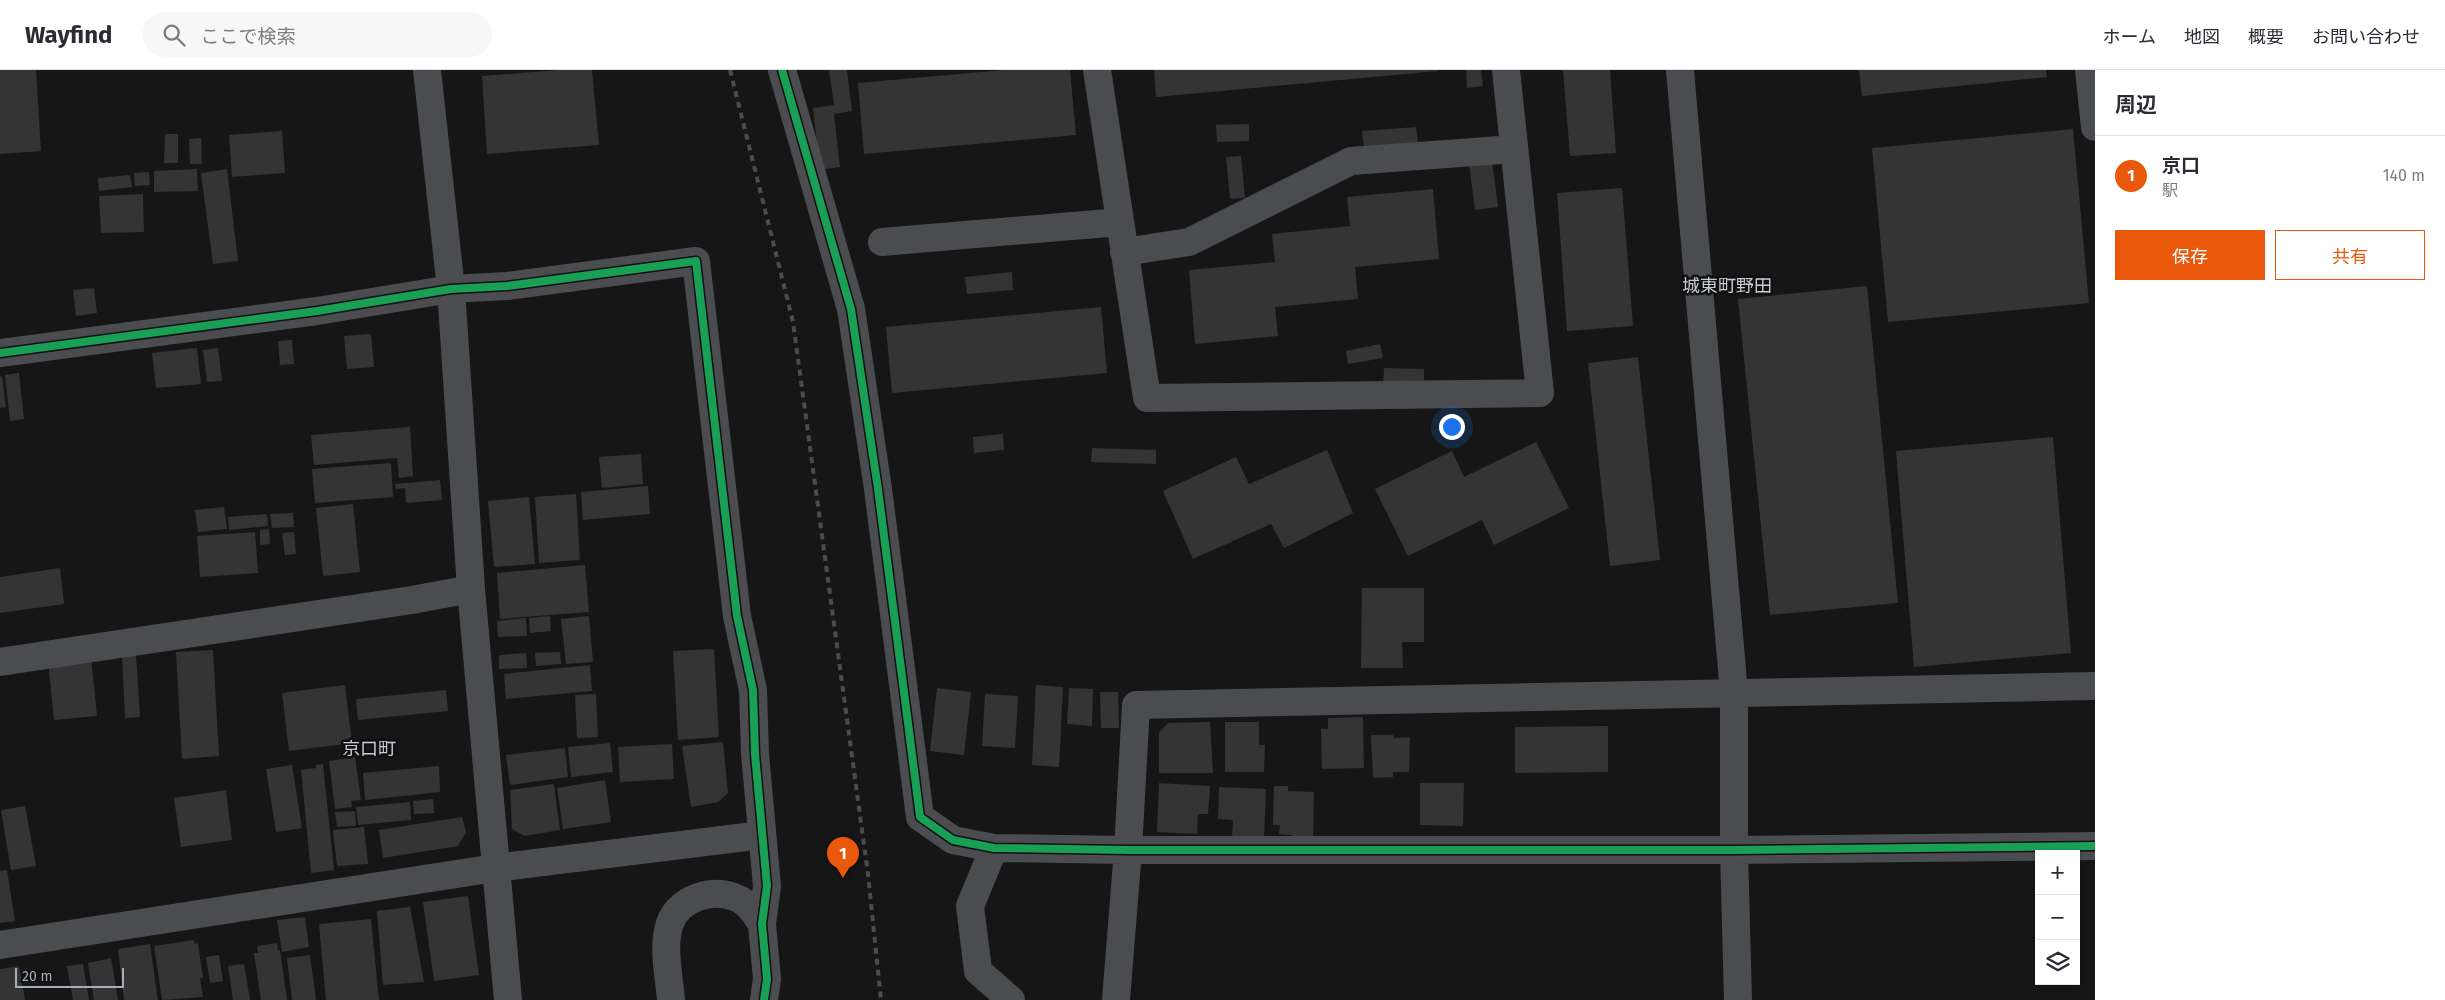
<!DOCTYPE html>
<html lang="ja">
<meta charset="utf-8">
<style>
body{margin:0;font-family:"Fira Sans","Noto Sans JP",sans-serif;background:#f7f7f7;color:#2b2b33}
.controls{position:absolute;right:15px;bottom:15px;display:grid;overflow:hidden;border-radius:0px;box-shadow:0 1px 4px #0004}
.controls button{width:45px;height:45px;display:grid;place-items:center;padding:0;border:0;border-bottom:1px solid #e1e1e2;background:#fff;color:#2b2b33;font:25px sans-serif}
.scale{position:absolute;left:15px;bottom:12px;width:109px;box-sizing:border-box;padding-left:5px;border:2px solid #a6adb8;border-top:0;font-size:14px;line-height:18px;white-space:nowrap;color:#a6adb8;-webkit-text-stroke:4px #101012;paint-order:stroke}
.you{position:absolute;left:1451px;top:356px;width:18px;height:18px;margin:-12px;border:4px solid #fff;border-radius:50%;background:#1a73e8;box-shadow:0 0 0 8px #1a73e833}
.badge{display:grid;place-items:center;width:32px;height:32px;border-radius:50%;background:#ea580c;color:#fff;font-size:16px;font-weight:700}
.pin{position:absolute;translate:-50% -41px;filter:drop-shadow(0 1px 2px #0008)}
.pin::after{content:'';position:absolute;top:26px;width:18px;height:15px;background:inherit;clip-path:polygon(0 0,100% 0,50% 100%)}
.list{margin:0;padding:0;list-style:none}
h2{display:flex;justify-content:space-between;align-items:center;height:65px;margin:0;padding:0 20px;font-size:21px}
h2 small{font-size:16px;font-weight:400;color:#7c7c81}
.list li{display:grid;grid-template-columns:32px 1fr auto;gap:15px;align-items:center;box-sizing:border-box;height:80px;padding:0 20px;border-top:1px solid #e1e1e2}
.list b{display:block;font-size:19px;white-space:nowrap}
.list p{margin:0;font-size:16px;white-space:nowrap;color:#7c7c81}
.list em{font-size:16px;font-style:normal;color:#7c7c81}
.actions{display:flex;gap:10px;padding:15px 20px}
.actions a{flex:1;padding:11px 0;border:1px solid #ea580c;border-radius:0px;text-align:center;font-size:18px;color:#ea580c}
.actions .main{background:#ea580c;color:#fff}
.icon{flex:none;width:28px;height:28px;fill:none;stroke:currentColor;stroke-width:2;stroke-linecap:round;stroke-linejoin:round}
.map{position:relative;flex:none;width:2095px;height:930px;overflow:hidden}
header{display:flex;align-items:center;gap:30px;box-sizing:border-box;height:70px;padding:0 25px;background:#fff;border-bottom:1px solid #e1e1e2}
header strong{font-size:24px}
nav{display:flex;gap:28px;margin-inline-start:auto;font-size:18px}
.search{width:350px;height:45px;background:#f7f7f7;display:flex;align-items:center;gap:12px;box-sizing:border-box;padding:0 18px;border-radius:28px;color:#7c7c81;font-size:19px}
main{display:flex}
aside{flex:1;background:#fff}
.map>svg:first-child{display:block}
.building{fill:#343435}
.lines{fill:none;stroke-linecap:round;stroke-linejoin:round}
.minor{stroke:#4a4c4f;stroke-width:28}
.rail{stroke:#4a4c4f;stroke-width:4;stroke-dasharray:6 5;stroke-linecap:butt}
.cycleway-casing{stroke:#101012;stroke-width:11}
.cycleway{stroke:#1a9f57;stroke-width:8}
.labels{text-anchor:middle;stroke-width:5;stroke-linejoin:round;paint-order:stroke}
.quarter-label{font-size:18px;fill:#c8ccd4;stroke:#101012}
</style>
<header>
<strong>Wayfind</strong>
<div class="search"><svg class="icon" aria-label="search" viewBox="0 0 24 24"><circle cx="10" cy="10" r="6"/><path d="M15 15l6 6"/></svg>ここで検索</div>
<nav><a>ホーム</a><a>地図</a><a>概要</a><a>お問い合わせ</a></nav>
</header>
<main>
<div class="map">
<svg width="2095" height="930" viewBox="0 0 2095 930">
<rect width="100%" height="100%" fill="#161616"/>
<path class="building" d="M0,0h36l5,81 -41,3z
M558,0h34l7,75 -112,9 -5,-78z
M829,0h18l5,41 -18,3 6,53 -20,3 -7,-62 21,-3z
M1003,0h67l6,65 -212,19 -6,-71z
M1154,0h283l1,1 -282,26z
M1466,0h15l2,16 -16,2z
M1563,0h47l6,83 -46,3z
M1859,0h187l1,7 -185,19z
M1249,54v17l-32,1 -1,-17z
M1416,57l2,16 -54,5 -2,-17z
M2073,59l16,174 -201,19 -16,-174z
M282,61l3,42 -53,4 -3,-42z
M165,64h13v29h-14z
M201,68l1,26h-12l-1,-25z
M1241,86l4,42 -15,1 -4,-42z
M1492,91l6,46 -23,3 -6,-46z
M197,99l1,22 -44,1v-21z
M227,99l11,92 -25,3 -12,-91z
M149,102l1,13 -15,1 -1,-13z
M130,105l2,12 -33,4 -1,-13z
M1622,118l11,138 -66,5 -10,-138z
M1433,119l6,70 -84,8 3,32 -83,8 3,29 -83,8 -6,-74 86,-8 -3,-28 78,-8 -3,-29z
M143,124l1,38 -43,1 -2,-37z
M1012,202l1,18 -46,4 -2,-17z
M1867,216l31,317 -128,12 -32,-316z
M94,218l3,25 -21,3 -3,-26z
M1101,237l6,66 -215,20 -6,-66z
M371,264l3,33 -27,2 -3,-33z
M292,270l2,24 -14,1 -2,-24z
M1380,274l3,14 -35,6 -2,-13z
M197,278l4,36 -45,4 -4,-35z
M218,278l4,33 -15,1 -4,-32z
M1638,287l22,203 -50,6 -22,-203z
M1384,298l40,1v19h-41z
M19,303l5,46 -14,2 -5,-46z
M2,306l4,31 -6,1v-31z
M410,357l3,49 -14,2 -2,-20 -83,7 -3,-30z
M1003,364l1,16 -30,3 -1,-16z
M2053,367l18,216 -157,14 -18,-216z
M1536,372l33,66 -75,37 -12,-25 -74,36 -33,-67 77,-38 12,26z
M1092,378l64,2v14l-65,-2z
M1327,380l26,63 -69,35 -13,-24 -78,35 -30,-68 73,-34 13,27z
M641,384l2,30 -41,4 -3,-31z
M391,393l2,34 -78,6 -3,-34z
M440,410l2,20 -36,3 -1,-15 -9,1 -1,-5z
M648,416l2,28 -67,6 -2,-28z
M576,424l4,66 -41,3 -4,-66z
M529,427l6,67 -41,3 -6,-66z
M353,434l7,68 -37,4 -7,-68z
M224,437l3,22 -29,3 -3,-22z
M293,443l1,14 -22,1 -2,-14z
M267,444l1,12 -39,4 -1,-13z
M269,459l1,15 -10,1v-15z
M255,462l3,41 -58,4 -3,-41z
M294,462l2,22 -11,1 -3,-22z
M585,495l4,47 -89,7 -3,-46z
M60,498l4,36 -64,9v-36z
M1362,518h62v54h-22l1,26h-42z
M550,546l1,15 -21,2 -1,-15z
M589,546l4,46 -27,2 -5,-45z
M526,548l1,18 -29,1 -1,-16z
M714,579l5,88 -41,3 -5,-89z
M213,580l6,106 -37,3 -6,-107z
M560,582l1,12 -25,2 -1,-13z
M526,583l1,15 -28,1v-14z
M136,585l4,62 -15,1 -3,-62z
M91,587l6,59 -43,4 -6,-59z
M590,595l2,26 -86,8 -2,-25z
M345,615l7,58 -63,8 -7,-58z
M1036,615l27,2 -4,80 -27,-2z
M937,618l34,4 -7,63 -34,-4z
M1069,618l24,1 -1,37 -25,-2z
M446,620l2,21 -90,9 -2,-21z
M1100,622h18l1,36h-18z
M596,624l2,43 -21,1 -2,-43z
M985,624l33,2 -3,52 -33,-2z
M1363,647l1,51 -42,1 -1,-40h7v-11z
M1210,652l3,51h-54v-40l9,-10z
M1225,652h34v23h6l-1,27h-39z
M1608,656v46l-93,1v-46z
M1371,665h22l1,3 16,-1 -1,35h-16v5l-20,1z
M723,672l5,51 -10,9 -27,5 -9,-61z
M610,673l3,29 -42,5 -3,-30z
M672,674l2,35 -54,3 -2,-35z
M565,678l3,29 -58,8 -4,-30z
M355,687l6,43 -10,1 1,6 -17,2 -6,-48z
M323,694l11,106 -23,3 -10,-103 15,-2v-3z
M292,695l10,63 -26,4 -10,-63z
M439,696l1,26 -75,8 -2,-27z
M605,710l6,42 -48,7 -6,-41z
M1159,713l51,3 -2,28h-10l-1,20 -40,-2z
M1420,713h44l-1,43 -43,-1z
M554,714l6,46 -35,6 -13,-7 -2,-39z
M1274,716h14v5l26,1 -1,46h-21v-3l-13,-1 1,-9h-7z
M1219,717l47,2 -2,50 -32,-2 1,-17 -15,-1z
M226,720l6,50 -51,7 -7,-49z
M433,729l1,14 -20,1 -1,-13z
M410,732l1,18 -53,5 -2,-18z
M25,736l11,60 -25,4 -10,-60z
M355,741l1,15 -19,1 -2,-15z
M462,747l4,15 -8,14 -75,12 -4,-28z
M364,757l4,37 -31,2 -4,-36z
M7,800l8,51 -15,2v-52z
M468,826l11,79 -45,6 -11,-79z
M410,837l14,75 -41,3 -6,-74z
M305,847l4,30 -27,5 -5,-32z
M371,849l8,81h-53l-7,-76z
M194,870l1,4 3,-1 5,35h-3l3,19 -41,3 -8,-54z
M277,873l1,7h2l7,50h-26l-7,-47h4l-1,-7z
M150,874l8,56h-34l-6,-51z
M219,885l4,26 -13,2 -4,-26z
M310,885l6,45h-24l-5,-42z
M111,888l7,42h-24l-6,-37z
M83,894l6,36h-16l-6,-34z
M244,894l6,36h-17l-5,-34z
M19,896l6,34h-25v-31z"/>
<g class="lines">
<path class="minor" d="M427,0l24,219 20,300 37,411
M782,0l69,239 27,180 42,328 33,23 41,8 134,2h606l361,-4
M1097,0l50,328 393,-5 -34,-323
M1680,0l54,623v157l4,150
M2089,0l6,57
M882,172l238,-20
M1124,182l65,-10 162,-81 163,-12
M0,283l317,-42 134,-22 56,-3 189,-25 41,355 16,74 2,64 12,132 -5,38 5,55 -3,21
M0,592l412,-62 59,-11
M994,778l-24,58 8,65 33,29
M0,875l495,-77 267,-33
M671,930c-2,-24 -9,-54 -1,-77 10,-26 44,-36 69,-24 10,5 17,16 23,25
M1116,930l12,-150 8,-145 959,-19"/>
<path class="rail" d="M730,0l63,252 75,552 13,126"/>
<g class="cycleway-casing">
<path id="cycleway" d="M782,0l69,239 27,180 42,328 33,23 41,8 134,2h606l361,-4
M0,283l317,-42 134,-22 56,-3 189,-25 41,355 16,74 2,64 12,132 -5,38 5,55 -3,21"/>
</g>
<use href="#cycleway" class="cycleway"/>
</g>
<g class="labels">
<g class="quarter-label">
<text x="1727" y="222">城東町野田</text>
<text x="369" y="685">京口町</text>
</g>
</g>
</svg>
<div class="controls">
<button>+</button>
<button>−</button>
<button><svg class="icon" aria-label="layers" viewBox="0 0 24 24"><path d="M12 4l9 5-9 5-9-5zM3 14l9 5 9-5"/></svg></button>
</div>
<div class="scale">20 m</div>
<div class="you"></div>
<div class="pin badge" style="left:843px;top:808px">1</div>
</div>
<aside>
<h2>周辺<small></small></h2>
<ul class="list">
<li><span class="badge">1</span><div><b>京口</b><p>駅</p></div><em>140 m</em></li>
</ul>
<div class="actions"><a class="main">保存</a><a>共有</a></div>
</aside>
</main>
